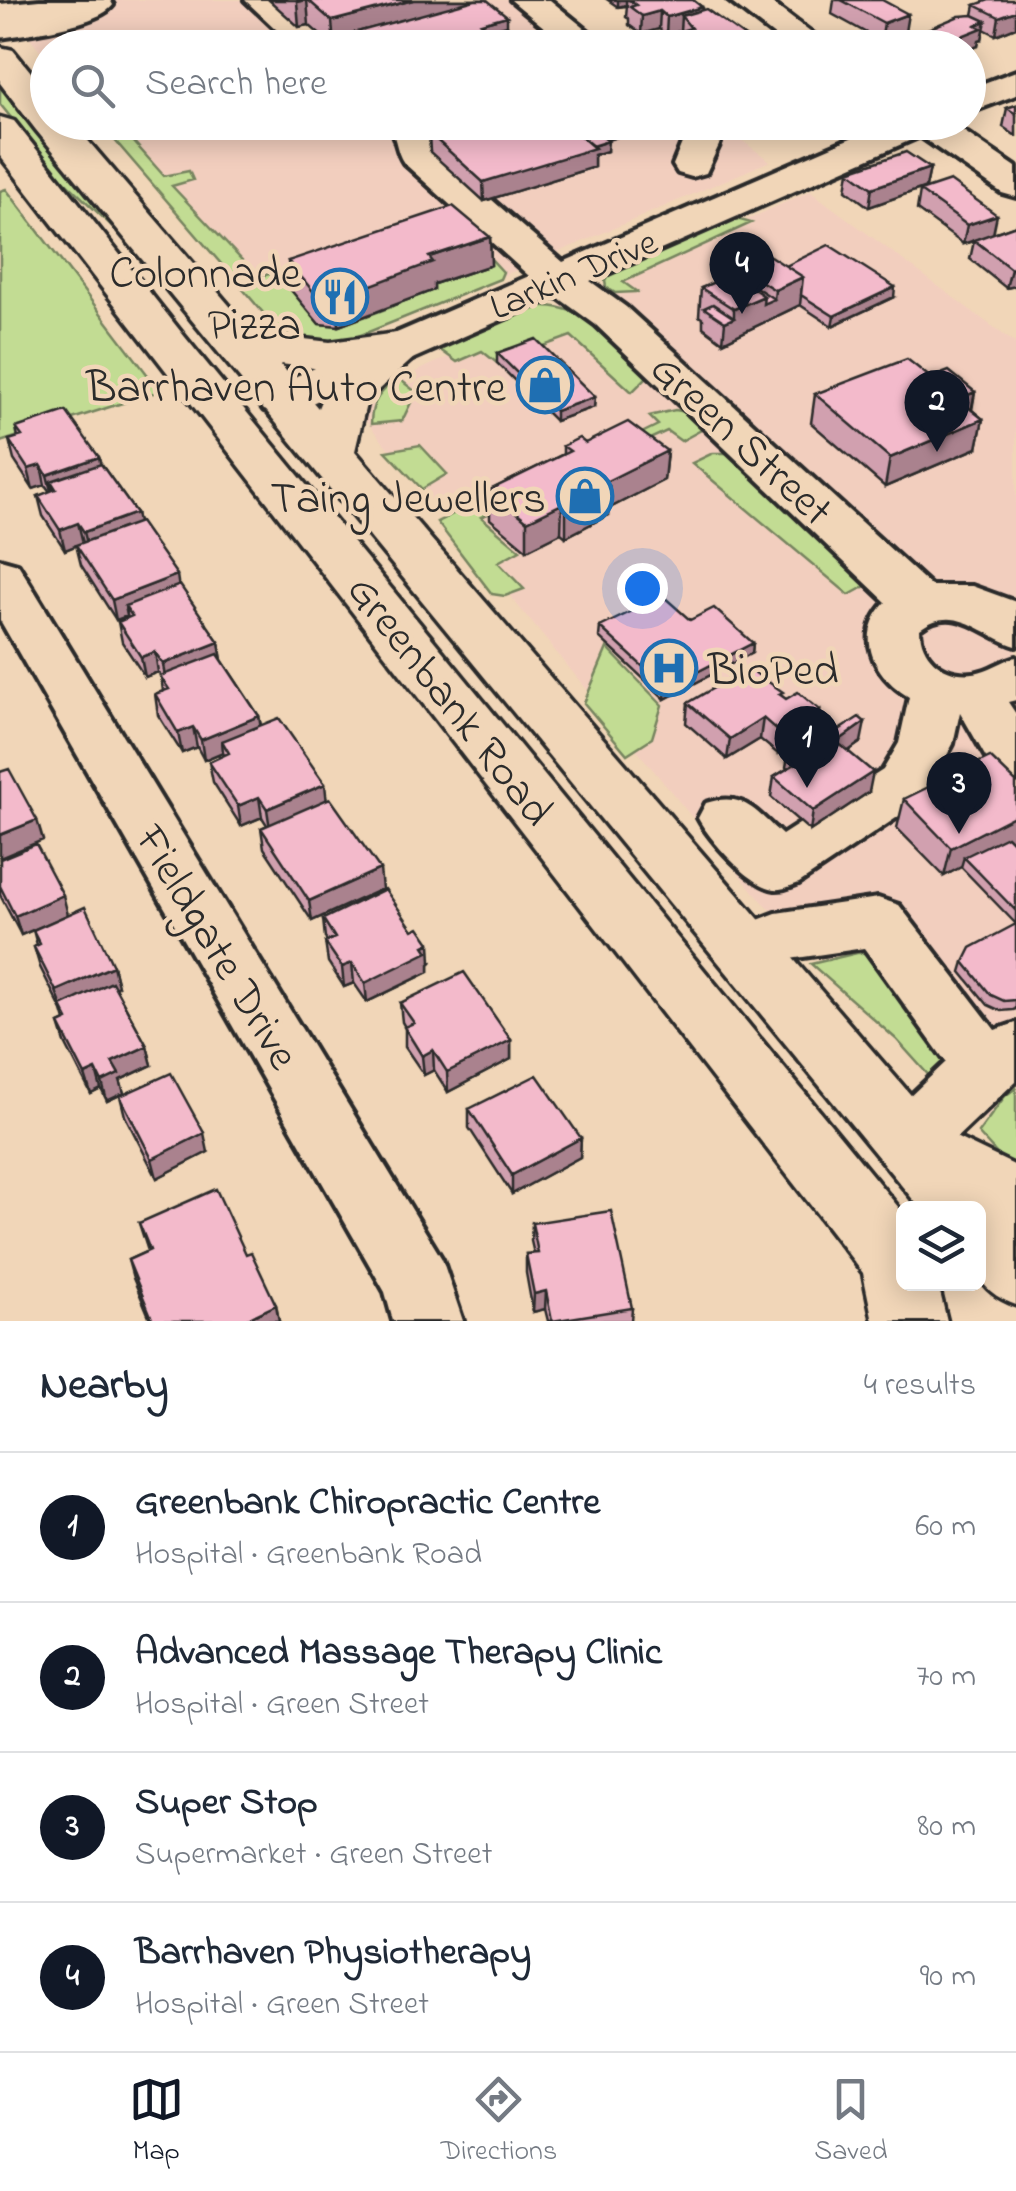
<!DOCTYPE html>
<meta charset="utf-8">
<style>
body{margin:0;font-family:"Indie Flower",sans-serif;background:#f6f6f7;color:#1f2937}
.controls{position:absolute;right:30px;bottom:30px;display:grid;overflow:hidden;border-radius:15px;box-shadow:0 5px 25px #0003}
.controls button{width:90px;height:90px;display:grid;place-items:center;padding:0;border:0;border-bottom:2px solid #e0e1e3;background:#fff;color:#1f2937;font:50px sans-serif}
.you{position:absolute;left:642px;top:588px;width:35px;height:35px;margin:-25px;border:8px solid #fff;border-radius:50%;background:#1a73e8;box-shadow:0 0 0 15px #1a73e833}
.badge{display:grid;place-items:center;width:65px;height:65px;border-radius:50%;background:#111827;color:#fff;font-size:32px;font-weight:700}
.pin{position:absolute;translate:-50% -82px;filter:drop-shadow(0 2px 5px #0008)}
.pin::after{content:'';position:absolute;top:52px;width:35px;height:30px;background:inherit;clip-path:polygon(0 0,100% 0,50% 100%)}
.list{margin:0;padding:0;list-style:none}
h2{display:flex;justify-content:space-between;align-items:center;height:130px;margin:0;padding:0 40px;font-size:42px}
h2 small{font-size:32px;font-weight:400;color:#747a83}
.list li{display:grid;grid-template-columns:65px 1fr auto;gap:30px;align-items:center;box-sizing:border-box;height:150px;padding:0 40px;border-top:2px solid #e0e1e3}
.list b{display:block;font-size:38px;white-space:nowrap}
.list p{margin:0;font-size:32px;white-space:nowrap;color:#747a83}
.list em{font-size:32px;font-style:normal;color:#747a83}
.icon{flex:none;width:55px;height:55px;fill:none;stroke:currentColor;stroke-width:2;stroke-linecap:round;stroke-linejoin:round}
.map{position:relative;flex:none;width:1016px;height:1321px;overflow:hidden}
.search{position:absolute;background:#fff;box-shadow:0 5px 25px #0003;left:30px;right:30px;top:30px;height:110px;display:flex;align-items:center;gap:25px;box-sizing:border-box;padding:0 35px;border-radius:55px;color:#747a83;font-size:38px}
.sheet{height:730px;background:#fff}
nav{display:flex;justify-content:space-around;align-items:center;box-sizing:border-box;height:140px;border-top:2px solid #e0e1e3;background:#fff;font-size:28px;color:#747a83}
nav a{display:grid;justify-items:center;gap:5px}
nav .on{color:#111827}
.map>svg:first-child{display:block}
.built{fill:#f2cebe}
.green{fill:#c2dc93;stroke:#76845f;stroke-width:2.5}
.lines{fill:none;stroke-linecap:round;stroke-linejoin:round}
.minor-casing{stroke:#2b2b2b;stroke-width:8}
.major-casing{stroke:#2b2b2b;stroke-width:7}
.minor{fill:#f1d6b8;fill-rule:evenodd}
.major{fill:#f1d6b8;fill-rule:evenodd}
.wall{fill:#d1a0af;stroke:#2b2b2b;stroke-width:2.5}
.shaded-wall{fill:#aa828e;stroke:#2b2b2b;stroke-width:2.5}
.building{fill:#f3bacb;stroke:#2b2b2b;stroke-width:2.5}
.labels{text-anchor:middle;stroke-width:9;stroke-linejoin:round;paint-order:stroke}
.far-street-label{font-size:38px;fill:#2b2b2b;stroke:#f1d6b8}
.poi-label{font-size:45px;fill:#2b2b2b;stroke:#f1d6b8;text-anchor:end}
.street-label{font-size:45px;fill:#2b2b2b;stroke:#f1d6b8}
</style>
<div class="map">
<svg width="1016" height="1321" viewBox="0 0 1016 1321">
<rect width="100%" height="100%" fill="#f1d6b8"/>
<filter id="ink" filterUnits="userSpaceOnUse"><feTurbulence type="fractalNoise" baseFrequency=".01" numOctaves="2"/><feDisplacementMap in="SourceGraphic" scale="20" xChannelSelector="R" yChannelSelector="G"/><feConvolveMatrix kernelMatrix="1 2 1 2 8 2 1 2 1" color-interpolation-filters="sRGB"/></filter>
<g filter="url(#ink)">
<path class="built" d="M0,0h553l64,47 -569,1 -1,11z
M101,123h617l52,38 -425,183 -63,-6z
M810,191l206,153v795h-11l-249,-244 -395,-480 13,-24z"/>
<path class="green" d="M0,76l125,150 -10,3 -61,-58 -54,-67z
M100,123h17l47,53 25,-5 4,9 -21,6 86,91 26,-7 15,16 21,38 19,2 52,-19 -2,-3 41,-19 38,-51 35,38 -3,7 -149,60c-25,5 -50,4 -73,-9z
M6,189l154,202 -160,51v-251z
M733,218l18,5 -128,59 14,10 -22,1 -9,-6 -1,-6 8,-11z
M532,306c59,-3 76,33 115,71l-15,15 -61,-56 -74,27 -15,-12 -25,11 -18,-13z
M398,378l18,14 -14,29 -31,3c0,-23 9,-32 27,-46z
M675,410l12,2 16,17 -22,12 -14,-10 -186,86 39,33 -22,12 26,27 -19,7 -13,-2 -55,-72 34,-17 10,7 177,-87 -9,-9z
M420,445l27,29 -25,15 -36,-38z
M713,453h18l138,131 -20,11 -157,-132z
M607,648l55,57 -10,33 -25,16 -43,-51z
M857,953h11l92,100 -28,26 -36,-40 -85,-75z
M1016,1088v78l-19,-12 -19,-21 27,-37z"/>
<g class="lines">
<g class="minor-casing">
<path id="minor" d="M39,0h71l3,5c-14,20 -87,29 -113,33v-34z
M245,0h38l52,48h-39z
M511,0h39l59,48h-40z
M728,0h40l63,48h-41z
M1016,71v24l-48,18v-24z
M387,122h41l7,10 2,20 126,110 325,-140h62l66,45v30l-14,-4 -82,-57 -330,145 36,26 305,279h41l44,16v44c-33,-10 -60,-44 -96,-17 0,33 33,53 65,41 11,-4 20,-10 31,-13v43l-8,2 8,12v67l-20,-6 -36,-63 -7,32 -30,56 -124,83c-8,3 -17,7 -24,6 -25,-3 -66,-50 -77,-71l8,-15c38,-12 49,8 76,32l101,-65 16,-27 10,-46c-36,-22 -55,-61 -23,-95l-290,-277 -40,-29 -260,114 -16,4 -16,-4 -7,-10 7,-10 265,-114 -125,-113c-9,-13 -6,-24 -17,-41z
M672,122h38l10,21 -14,30 -14,4 -14,-4 -5,-8 9,-22z
M0,559l18,5 424,695 21,62h-70l-8,-29 -385,-672z
M878,898l21,7 96,125 21,-7v58l-86,82 -23,8 -23,-8 -10,-21 10,-21 62,-59 -82,-114 -81,12 -38,15 -21,-8 -9,-17 9,-17 52,-20z"/>
</g>
<g class="major-casing">
<path id="major" d="M0,47l13,3 35,43v29h24l181,211 77,9 74,-10 16,4 7,10 -60,54 -12,51 586,679 75,36v139c-53,-20 -38,-47 -38,-97h-58l-884,-1078 -36,-47zM280,364l50,6 19,-3 -21,17 -10,24z
M0,117l14,4 171,216 719,877v70h34l9,37h-74l-10,-48 -863,-1117z"/>
</g>
<use href="#minor" class="minor"/>
<use href="#major" class="major"/>
</g>
<path class="wall" d="M269,0h218l20,25 -17,5 9,7 50,11h-189l-6,-6 -20,5 -25,-22 -10,2z
M608,0h85l9,7v3l43,27v3l16,8h-78l1,-9 -4,-5v-3l-14,4 -7,-6 -18,5 -12,-9v-6l-3,-2 1,-11 -9,1z
M834,0h48l23,32 -24,9 -49,-27z
M1016,0v27l-20,8 -12,-6 -2,10 -3,1 -1,6 -75,2 1,-9 69,-24 2,-10z
M1016,105v31l-13,-9 4,-19z
M444,122h195v8l-33,10 1,11 -13,4v12l-110,34 -54,-49 -1,-19 19,-7z
M930,168l-4,19 -57,20 -23,-17 3,-19z
M920,191l73,42 23,-8v61l-10,2 -36,-29 4,-18 -11,3 -46,-34z
M490,237l1,28 -57,19v6l-95,36 -20,-2 -29,-35 -2,-28z
M786,266l108,31 -62,29 -32,-21 -77,37 -20,-15v-8l-4,-3 2,-28 39,-9 2,-10z
M497,353l98,44 -1,10 -39,14 -58,-58z
M931,378l44,14 -3,18 11,9 -6,29 -92,39 -74,-64 4,-29z
M16,428l85,36 35,49 2,10 40,62 41,57 3,18 37,56 2,9 66,74 55,90 -70,32 -48,-73 -3,-20 6,-3 -5,-8 -21,9 -28,-44 -4,-20 15,-7 -1,-3 -19,8 -7,-13 -15,6 -24,-38 -3,-21 8,-3 -2,-15 -3,-4 -13,5 -23,-35 -4,-20 9,-4v-2l-11,4 -35,-55 -5,-20 -11,5 -22,-34 -5,-20 12,-4 -5,-7 -12,4 -19,-29 -5,-20 9,-2z
M585,443l82,8 -3,29 -56,29v6l-42,22 -5,-4 -34,17 -37,-31v-29l73,-36v-8z
M690,620l63,23 -1,10 -87,46 -66,-62 1,-10z
M782,696l34,33 23,1 22,12 -13,9 21,41 -59,39 -39,-34 3,-20 13,-8 -1,-2 4,-21 -12,8 -18,-15 -33,20 -41,-36 2,-20z
M904,799l108,42 4,4v164l-3,1 -12,1 -13,-6 -27,-33 3,-10 52,-38 -55,-57 -17,9 -47,-48z
M0,859l68,55 45,52 5,20 -3,1 32,59 5,19 -32,15 4,13 -17,8 -6,-12 -10,5 -26,-51 -6,-19 6,-3 -3,-10 -22,-44 -6,-20 3,-2 -4,-15 -12,5 -21,-40z
M323,919l108,43 -2,2v8l-62,30 -13,-19 -10,4 -16,-25 -3,-20 2,-1 -2,-3z
M400,1003l111,37v19l-63,33 -14,-22 -10,5 -19,-28v-20l-3,-5z
M120,1096l88,56 -51,26 -32,-62z
M469,1109l112,29 -1,19 -68,37 -43,-66z
M139,1223l107,31 30,51 3,16h-128l-18,-43 -5,-18 20,-9z
M532,1223l100,85 -1,13h-83l-3,-12 -12,3 -7,-39v-19h8l-3,-13z"/>
<path class="shaded-wall" d="M307,0l2,25 -10,2 -2,-25z
M413,0h71l-131,33 1,9 -20,5 -2,-26z
M618,0h8v5l-8,2z
M702,7l-1,18 -20,-9 -1,15 -14,4 1,-18z
M660,11l-1,18 -18,5 1,-18z
M1016,11v16l-20,8 3,-18z
M908,14l-3,18 -24,9 3,-18z
M507,16v9l-26,7v-9z
M986,21l-4,18 -3,1 -1,6 -10,4v-2h-36z
M703,35l-1,13h-8v-11z
M632,122h7v8l-41,13v-10z
M608,141l-1,10 -13,4v12l-110,34 -1,-19z
M930,168l-4,19 -57,20 3,-19z
M997,215l-4,19 -30,10 4,-19z
M490,237l1,28 -57,19v6l-95,36 -2,-28 92,-41z
M1016,267v19l-10,2 5,-19z
M803,277l-3,28 -77,37 2,-20 9,-4v-9l30,-13 10,3 1,-9z
M895,287l-1,10 -62,29 2,-10z
M975,392l-6,29 -11,-22z
M595,397l-1,10 -39,14v-10z
M983,419l-6,29 -92,39 5,-29z
M667,451l-3,29 -56,29v6l-42,22v-29l39,-26z
M99,457l4,20 -47,12 -5,-8 3,13 -2,1 -5,-20z
M41,465l4,20 -12,4 -5,-20z
M562,504l-1,29 -34,17v-29z
M136,513l4,20 -51,19 -5,-20z
M78,523l5,20 -18,7 -5,-20z
M177,575l3,21 -55,10 2,10 -11,4 -4,-20z
M219,642l3,20 -56,23 -3,-21z
M753,643l-1,10 -87,46 1,-11z
M155,652l3,20 -13,5 -4,-20z
M820,710l-4,20 -38,24 3,-20z
M259,716l3,20 -40,5 1,11 -19,8 -3,-20z
M763,718l-3,21 -33,20 3,-20z
M865,722l-4,20 -28,20 4,-20z
M193,727l4,20 -15,6 -4,-20z
M873,772l-4,20 -59,39 3,-20z
M325,784l2,20 -57,25 -3,-20z
M259,797l3,20 -21,9 -3,-20z
M1016,815v25l-46,23 -6,-6 -3,10 -17,9 7,-28z
M37,820l6,20 -43,18v-23z
M380,869l2,20 -70,32 -3,-20z
M63,895l5,20 -47,20 -6,-19z
M430,943l1,19 -2,2v8l-62,30 -2,-19z
M352,963l2,20 -10,4 -2,-20z
M113,966l5,20 -55,24 -7,-19z
M511,1040v19l-63,33 -1,-20z
M147,1046l5,19 -32,15 4,13 -17,8 -5,-19 10,-20z
M433,1050l1,20 -10,5 -2,-19z
M96,1070l5,19 -10,5 -6,-19z
M204,1133l4,19 -51,26 -5,-19z
M581,1138l-1,19 -68,37v-19z
M546,1291l-1,18 -12,3 1,-18z
M276,1305l3,16h-36z"/>
<path class="building" d="M308,0h105l-81,21z
M475,0h12l20,16 -26,7 18,14 27,-8 23,19h-179l-17,-15z
M629,0h64l9,7 -35,10 -7,-6 -18,5 -12,-9 6,-2z
M841,0h41l26,14 -24,9z
M989,0h27v11l-17,6 -24,-12z
M706,9l39,28 -28,8 -14,-10 -9,2 -10,-7 7,-2 -10,-12z
M973,15l13,6 -10,4 6,3 -50,20h-12l-16,-9 55,-23z
M748,39l13,9h-43z
M1016,105v9l-9,-6z
M454,122h11l-21,7 1,-2 11,-3z
M465,122h99l31,26 -112,34 -54,-49z
M564,122h68l-34,11 10,8 -16,5z
M906,152l24,16 -58,20 -23,-17z
M950,181l47,34 -30,10 -47,-34z
M453,206l37,31 -61,20 4,5 -96,36 -20,-2 -29,-35z
M1016,225v42l-5,2 -37,-29z
M829,245l66,42 -61,29 -33,-21 2,-18 -17,-11z
M770,256l33,21 -28,13 -33,-21z
M732,274l32,22 -30,13 -33,-21z
M742,278l32,21 -11,5 1,-8 -24,-17z
M713,304l21,14 -9,4 -21,-14z
M536,339l59,58 -40,14 -58,-58z
M907,359l24,19 18,-7 26,21 -17,7 25,20 -93,39 -75,-64z
M66,411l33,46 -52,18 -6,-10 -13,4 -19,-29 13,-4 -6,-8z
M628,422l39,29 -62,31 4,4 -43,22 -4,-4 -35,17 -37,-31 80,-39 -7,-5 16,-8 6,5z
M101,464l35,49 -52,19 -6,-9 -18,7 -22,-34 18,-7 -5,-8z
M140,522l37,53 -65,25 -36,-55z
M180,585l39,57 -56,22 -8,-12 -14,5 -23,-35 14,-6 -7,-10z
M663,596l27,24 24,-12 39,35 -87,45 -66,-61z
M218,654l41,62 -58,24 -8,-13 -15,6 -23,-39 14,-5 -9,-13z
M748,668l35,24 -4,2 7,5 12,-7 22,18 -39,24 -18,-16 -33,21 -42,-36z
M859,717l6,5 -28,20 36,30 -60,39 -39,-34 29,-18 -14,-12 39,-26 11,9z
M279,718l46,66 -58,25 -8,-12 -21,9 -29,-44 20,-9 -7,-12z
M990,757l26,25v33l-65,33 -47,-49z
M9,769l28,51 -37,15v-63z
M330,798l50,71 -71,32 -48,-73z
M1007,836l9,9v66l-52,-54z
M36,844l27,51 -48,21 -15,-30v-27z
M385,889l28,41 6,-3 11,16 -6,3 4,6 -63,31 -13,-20 -10,4 -17,-25 10,-4 -12,-19z
M85,907l28,59 -57,25 -22,-44 6,-3 -7,-14z
M1016,924v76l-12,1 -13,-6 -27,-33 7,-14z
M464,972l47,68 -64,32 -14,-22 -11,6 -8,-13 -10,-16 10,-4 -14,-20z
M112,982l35,64 -35,16 7,12 -17,8 -6,-12 -11,5 -26,-51 9,-4 -7,-14z
M171,1073l33,60 -52,26 -32,-63z
M537,1075l44,63 -69,37 -43,-66z
M216,1189l30,65 5,-2 25,53 -33,16h-90l-25,-61 22,-10 -11,-27z
M611,1211l21,97 -80,13 -6,-30 -12,3 -8,-40 12,-1 -6,-30z"/>
</g>
<defs>
<g id="restaurant-ring" transform="scale(2.875)"><circle r="9.5" fill="#f1d6b8" stroke="#1f6fb2" stroke-width="1.5"/><path d="M-5-6h1v4h1v-4h1v4h1v-4h1v5L-1.5 .5V6h-2V.5L-5-1ZM5-6V6H3V1.5H1.5Q1.5-4 5-6Z" fill="#1f6fb2"/></g>
<g id="shop-ring" transform="scale(2.875)"><circle r="9.5" fill="#f1d6b8" stroke="#1f6fb2" stroke-width="1.5"/><path d="M-5-2.5h2.3a2.7 3.5 0 0 1 5.4 0H5L5.5 6h-11ZM-1.5-2.5h3a1.5 2.3 0 0 0-3 0Z" fill="#1f6fb2"/></g>
<g id="hospital-ring" transform="scale(2.875)"><circle r="9.5" fill="#f1d6b8" stroke="#1f6fb2" stroke-width="1.5"/><path d="M-5-5h3v3.5h4V-5h3V5h-3V1.5h-4V5h-3Z" fill="#1f6fb2"/></g>
</defs>
<g fill-rule="evenodd">
<use href="#restaurant-ring" x="340" y="297"/>
<use href="#shop-ring" x="545" y="385"/>
<use href="#shop-ring" x="585" y="496"/>
<use href="#hospital-ring" x="669" y="668"/>
</g>
<g class="labels">
<g class="far-street-label">
<text transform="translate(573 273) rotate(-23)" y="13">Larkin Drive</text>
</g>
<g class="poi-label">
<text x="301" y="287">Colonnade<tspan x="301" dy="52">Pizza</tspan></text>
<text x="506" y="401">Barrhaven Auto Centre</text>
<text x="546" y="512">Taing Jewellers</text>
<text x="708" y="684" text-anchor="start">BioPed</text>
</g>
<g class="street-label">
<text transform="translate(743 438) rotate(43)" y="16">Green Street</text>
<text transform="translate(452 699) rotate(52)" y="16">Greenbank Road</text>
<text transform="translate(219 946) rotate(59)" y="16">Fieldgate Drive</text>
</g>
</g>
</svg>
<div class="controls">
<button><svg class="icon" aria-label="layers" viewBox="0 0 24 24"><path d="M12 4l9 5-9 5-9-5zM3 14l9 5 9-5"/></svg></button>
</div>
<div class="you"></div>
<div class="pin badge" style="left:807px;top:788px">1</div>
<div class="pin badge" style="left:937px;top:452px">2</div>
<div class="pin badge" style="left:959px;top:834px">3</div>
<div class="pin badge" style="left:742px;top:314px">4</div>
<div class="search"><svg class="icon" aria-label="search" viewBox="0 0 24 24"><circle cx="10" cy="10" r="6"/><path d="M15 15l6 6"/></svg>Search here</div>
</div>
<section class="sheet">
<h2>Nearby<small>4 results</small></h2>
<ul class="list">
<li><span class="badge">1</span><div><b>Greenbank Chiropractic Centre</b><p>Hospital · Greenbank Road</p></div><em>60 m</em></li>
<li><span class="badge">2</span><div><b>Advanced Massage Therapy Clinic</b><p>Hospital · Green Street</p></div><em>70 m</em></li>
<li><span class="badge">3</span><div><b>Super Stop</b><p>Supermarket · Green Street</p></div><em>80 m</em></li>
<li><span class="badge">4</span><div><b>Barrhaven Physiotherapy</b><p>Hospital · Green Street</p></div><em>90 m</em></li>
</ul>
</section>
<nav>
<a class="on"><svg class="icon" aria-label="map" viewBox="0 0 24 24"><path d="M3 6l6-2 6 2 6-2v14l-6 2-6-2-6 2zM9 4v14M15 6v14"/></svg>Map</a>
<a><svg class="icon" aria-label="directions" viewBox="0 0 24 24"><path d="M12 3l9 9-9 9-9-9zM9 14v-3h6M13 9l2 2-2 2"/></svg>Directions</a>
<a><svg class="icon" aria-label="saved" viewBox="0 0 24 24"><path d="M7 4h10v16l-5-4-5 4z"/></svg>Saved</a>
</nav>
